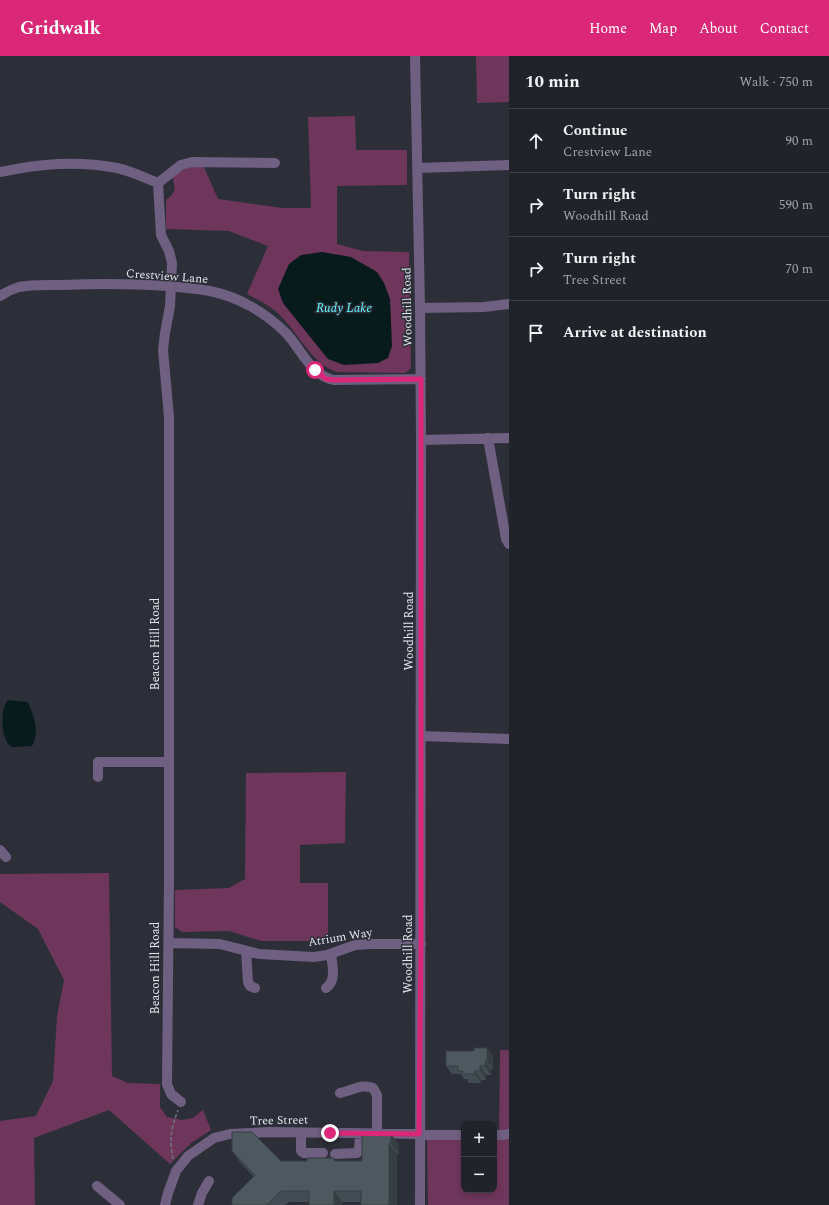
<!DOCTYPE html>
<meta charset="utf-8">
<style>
body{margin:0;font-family:Spectral,serif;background:#2d2f36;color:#f1f3f6}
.controls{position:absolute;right:12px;bottom:12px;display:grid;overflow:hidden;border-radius:8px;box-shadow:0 2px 6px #0003}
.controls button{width:36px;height:36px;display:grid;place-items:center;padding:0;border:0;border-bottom:1px solid #3e4047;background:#21232a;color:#f1f3f6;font:20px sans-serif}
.stop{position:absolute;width:12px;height:12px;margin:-9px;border:3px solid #db2777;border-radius:50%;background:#fff}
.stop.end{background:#db2777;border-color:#fff;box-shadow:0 1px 4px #0008}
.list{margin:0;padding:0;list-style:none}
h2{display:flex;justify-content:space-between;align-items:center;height:52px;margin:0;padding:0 16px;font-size:17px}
h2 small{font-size:13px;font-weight:400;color:#a2a4a8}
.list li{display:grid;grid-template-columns:26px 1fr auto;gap:12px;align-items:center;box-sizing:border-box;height:64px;padding:0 16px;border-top:1px solid #3e4047}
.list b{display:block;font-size:15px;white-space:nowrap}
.list p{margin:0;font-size:13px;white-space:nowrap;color:#a2a4a8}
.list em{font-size:13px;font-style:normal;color:#a2a4a8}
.icon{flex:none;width:22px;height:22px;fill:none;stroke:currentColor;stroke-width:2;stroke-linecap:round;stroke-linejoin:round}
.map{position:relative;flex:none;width:509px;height:1149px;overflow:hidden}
header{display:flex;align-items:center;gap:24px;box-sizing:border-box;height:56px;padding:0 20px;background:#db2777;color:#fff}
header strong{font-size:19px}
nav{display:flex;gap:22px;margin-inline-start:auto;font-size:14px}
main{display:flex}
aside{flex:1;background:#21232a}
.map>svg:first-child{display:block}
.green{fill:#6e365b;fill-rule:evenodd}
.water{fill:#081b1c}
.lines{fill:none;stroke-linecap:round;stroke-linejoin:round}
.path{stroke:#72747c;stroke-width:1.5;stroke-dasharray:4 2;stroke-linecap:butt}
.minor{stroke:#6f5f81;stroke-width:10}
.wall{fill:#424c52}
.shaded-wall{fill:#363e42}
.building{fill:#4d585f;stroke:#363e42}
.route{stroke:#db2777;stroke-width:5}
.labels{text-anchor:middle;stroke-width:3;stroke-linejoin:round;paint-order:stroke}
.street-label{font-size:12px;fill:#e4e6ed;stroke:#2c2f38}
.water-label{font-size:13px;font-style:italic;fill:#61f0fc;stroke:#2c2f38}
</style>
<header>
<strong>Gridwalk</strong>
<nav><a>Home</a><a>Map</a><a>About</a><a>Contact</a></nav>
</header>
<main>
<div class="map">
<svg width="509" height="1149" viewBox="0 0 509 1149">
<rect width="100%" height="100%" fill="#2c2f38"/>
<path class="green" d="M476,0h33v46l-32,1z
M355,60l1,34h51v35l-70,1v58l26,7 46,1 2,116 -6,5 -68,-1c-28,-9 -40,-44 -63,-62 -8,-6 -18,-11 -27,-16l21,-48 -39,-15 -63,-2v-29c2,-2 6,-4 7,-7 4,-6 -1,-11 0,-17l15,-9h16l14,32 64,9h29l-3,-91zM322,196l6,107 -45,-56z
M346,716l-1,71 -45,2v38h28v53l-13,5h-54l-32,-10 -47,1 -7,-5v-37l54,-2 16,-9 1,-106z
M109,817l3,203 16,7 32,1v23l7,10 15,3 11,-2 10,-8 8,20 -20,13 -21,21 -61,-54 -75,28 1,67h-35v-84l36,-5 17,-35 4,-65 7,-36 -26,-51 -38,-27v-28z
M500,994h9v155h-81l-1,-65h37v50h30v-50l5,-1z"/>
<path class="water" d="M322,196l29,5 26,15 7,11 6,16 2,47 -4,12 -10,5 -34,2 -16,-6 -45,-56 -5,-14 11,-25 12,-9z
M8,644l20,2c6,14 12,30 4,44l-20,1c-12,-7 -12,-39 -4,-47z"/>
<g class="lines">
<path class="path" d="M173,1103c-4,-20 -2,-30 5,-49"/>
<path class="minor" d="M415,0l5,252 1,132 -1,765
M418,112l91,-3
M0,116c40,-8 76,-12 117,-4 14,3 28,10 41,15l23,-18 11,-3 83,1
M158,127l3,52 8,16 3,12 -2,43 -5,27 -2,17 6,67v463l-2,204 4,10 10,8
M0,240c6,-4 12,-7 19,-9 14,-3 29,-2 42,-2 49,-2 100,-2 149,6 14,3 30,9 42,16 12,7 24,16 34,26 15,16 25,43 48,47l87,-1
M420,252l64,-1 25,-3
M488,382l18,101 3,5
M421,384l88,-2
M421,680l88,3
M98,721v-15h70
M0,794l6,7
M169,887l51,1 39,10 55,3 13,-2 28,-10 16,-1h50
M246,895l2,31 2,4 5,2
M326,932c11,-7 6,-24 5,-34
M340,1037c11,-2 22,-10 33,-5l4,7v38
M301,1077v18l3,2h19
M419,1079h45
M494,1079h8l7,-1
M335,1098l22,-1 2,-3 1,-17
M97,1130l23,19
M165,1149l3,-12 8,-22 12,-15 26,-18 16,-4 40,-2 149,2
M198,1149l4,-12 7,-12"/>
</g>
<path class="wall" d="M487,992l6,8v13h-2v6h-5v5h-5v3h-12l-2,-4h-3l-3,-5h-9l-6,-8z
M391,1078l8,11v9h-2v51l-36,-3h-19v3l-33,-3h-20l-4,3h-53l22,-28 -14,-15 -8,-11 49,10h26l27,-3 2,3h26z"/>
<path class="shaded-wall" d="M487,992l6,8v13l-6,-8z
M485,1005l6,8v6l-6,-9z
M480,1010l6,9v5l-6,-9z
M475,1015l6,9v3l-6,-9z
M391,1078l8,11v9l-8,-11z
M389,1087l8,11v51h-8z
M334,1135l8,11v3h-8z"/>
<path class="building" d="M474,992h13v13h-2v5h-5v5h-5v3h-12v-3h-5v-5h-12v-15h28z
M232,1076h20l29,29h26v-3h27v3h28v-27h29v9h-2v62h-28v-14h-27v14h-25v-14h-28l-14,14h-35v-7l23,-23 -23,-24z"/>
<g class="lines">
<path class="route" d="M315,314l11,9 8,1 87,-1v565l-2,190 -89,-1"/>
</g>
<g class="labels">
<g class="street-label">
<text transform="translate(167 220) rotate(4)" y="4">Crestview Lane</text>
<text transform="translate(407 251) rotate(-91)" y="4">Woodhill Road</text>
<text transform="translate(409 575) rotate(-90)" y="4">Woodhill Road</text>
<text transform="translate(155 588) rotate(-90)" y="4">Beacon Hill Road</text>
<text transform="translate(340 881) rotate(-9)" y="4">Atrium Way</text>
<text transform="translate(408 898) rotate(-90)" y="4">Woodhill Road</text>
<text transform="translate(155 912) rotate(-90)" y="4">Beacon Hill Road</text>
<text transform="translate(279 1064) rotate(-1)" y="4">Tree Street</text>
</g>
<g class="water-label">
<text x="344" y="256">Rudy Lake</text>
</g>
</g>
</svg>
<div class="controls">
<button>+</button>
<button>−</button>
</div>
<div class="stop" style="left:315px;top:314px"></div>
<div class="stop end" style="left:330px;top:1077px"></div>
</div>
<aside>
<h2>10 min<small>Walk · 750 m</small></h2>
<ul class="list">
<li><svg class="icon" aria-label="ahead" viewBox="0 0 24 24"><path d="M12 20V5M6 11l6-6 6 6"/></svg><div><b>Continue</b><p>Crestview Lane</p></div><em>90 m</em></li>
<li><svg class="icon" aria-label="right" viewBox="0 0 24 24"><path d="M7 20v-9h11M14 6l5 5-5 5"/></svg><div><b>Turn right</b><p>Woodhill Road</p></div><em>590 m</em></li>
<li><svg class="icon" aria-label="right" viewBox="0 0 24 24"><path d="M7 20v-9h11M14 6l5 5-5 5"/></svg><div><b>Turn right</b><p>Tree Street</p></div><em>70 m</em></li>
<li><svg class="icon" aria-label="arrive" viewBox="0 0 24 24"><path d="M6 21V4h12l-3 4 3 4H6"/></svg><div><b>Arrive at destination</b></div></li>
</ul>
</aside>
</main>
